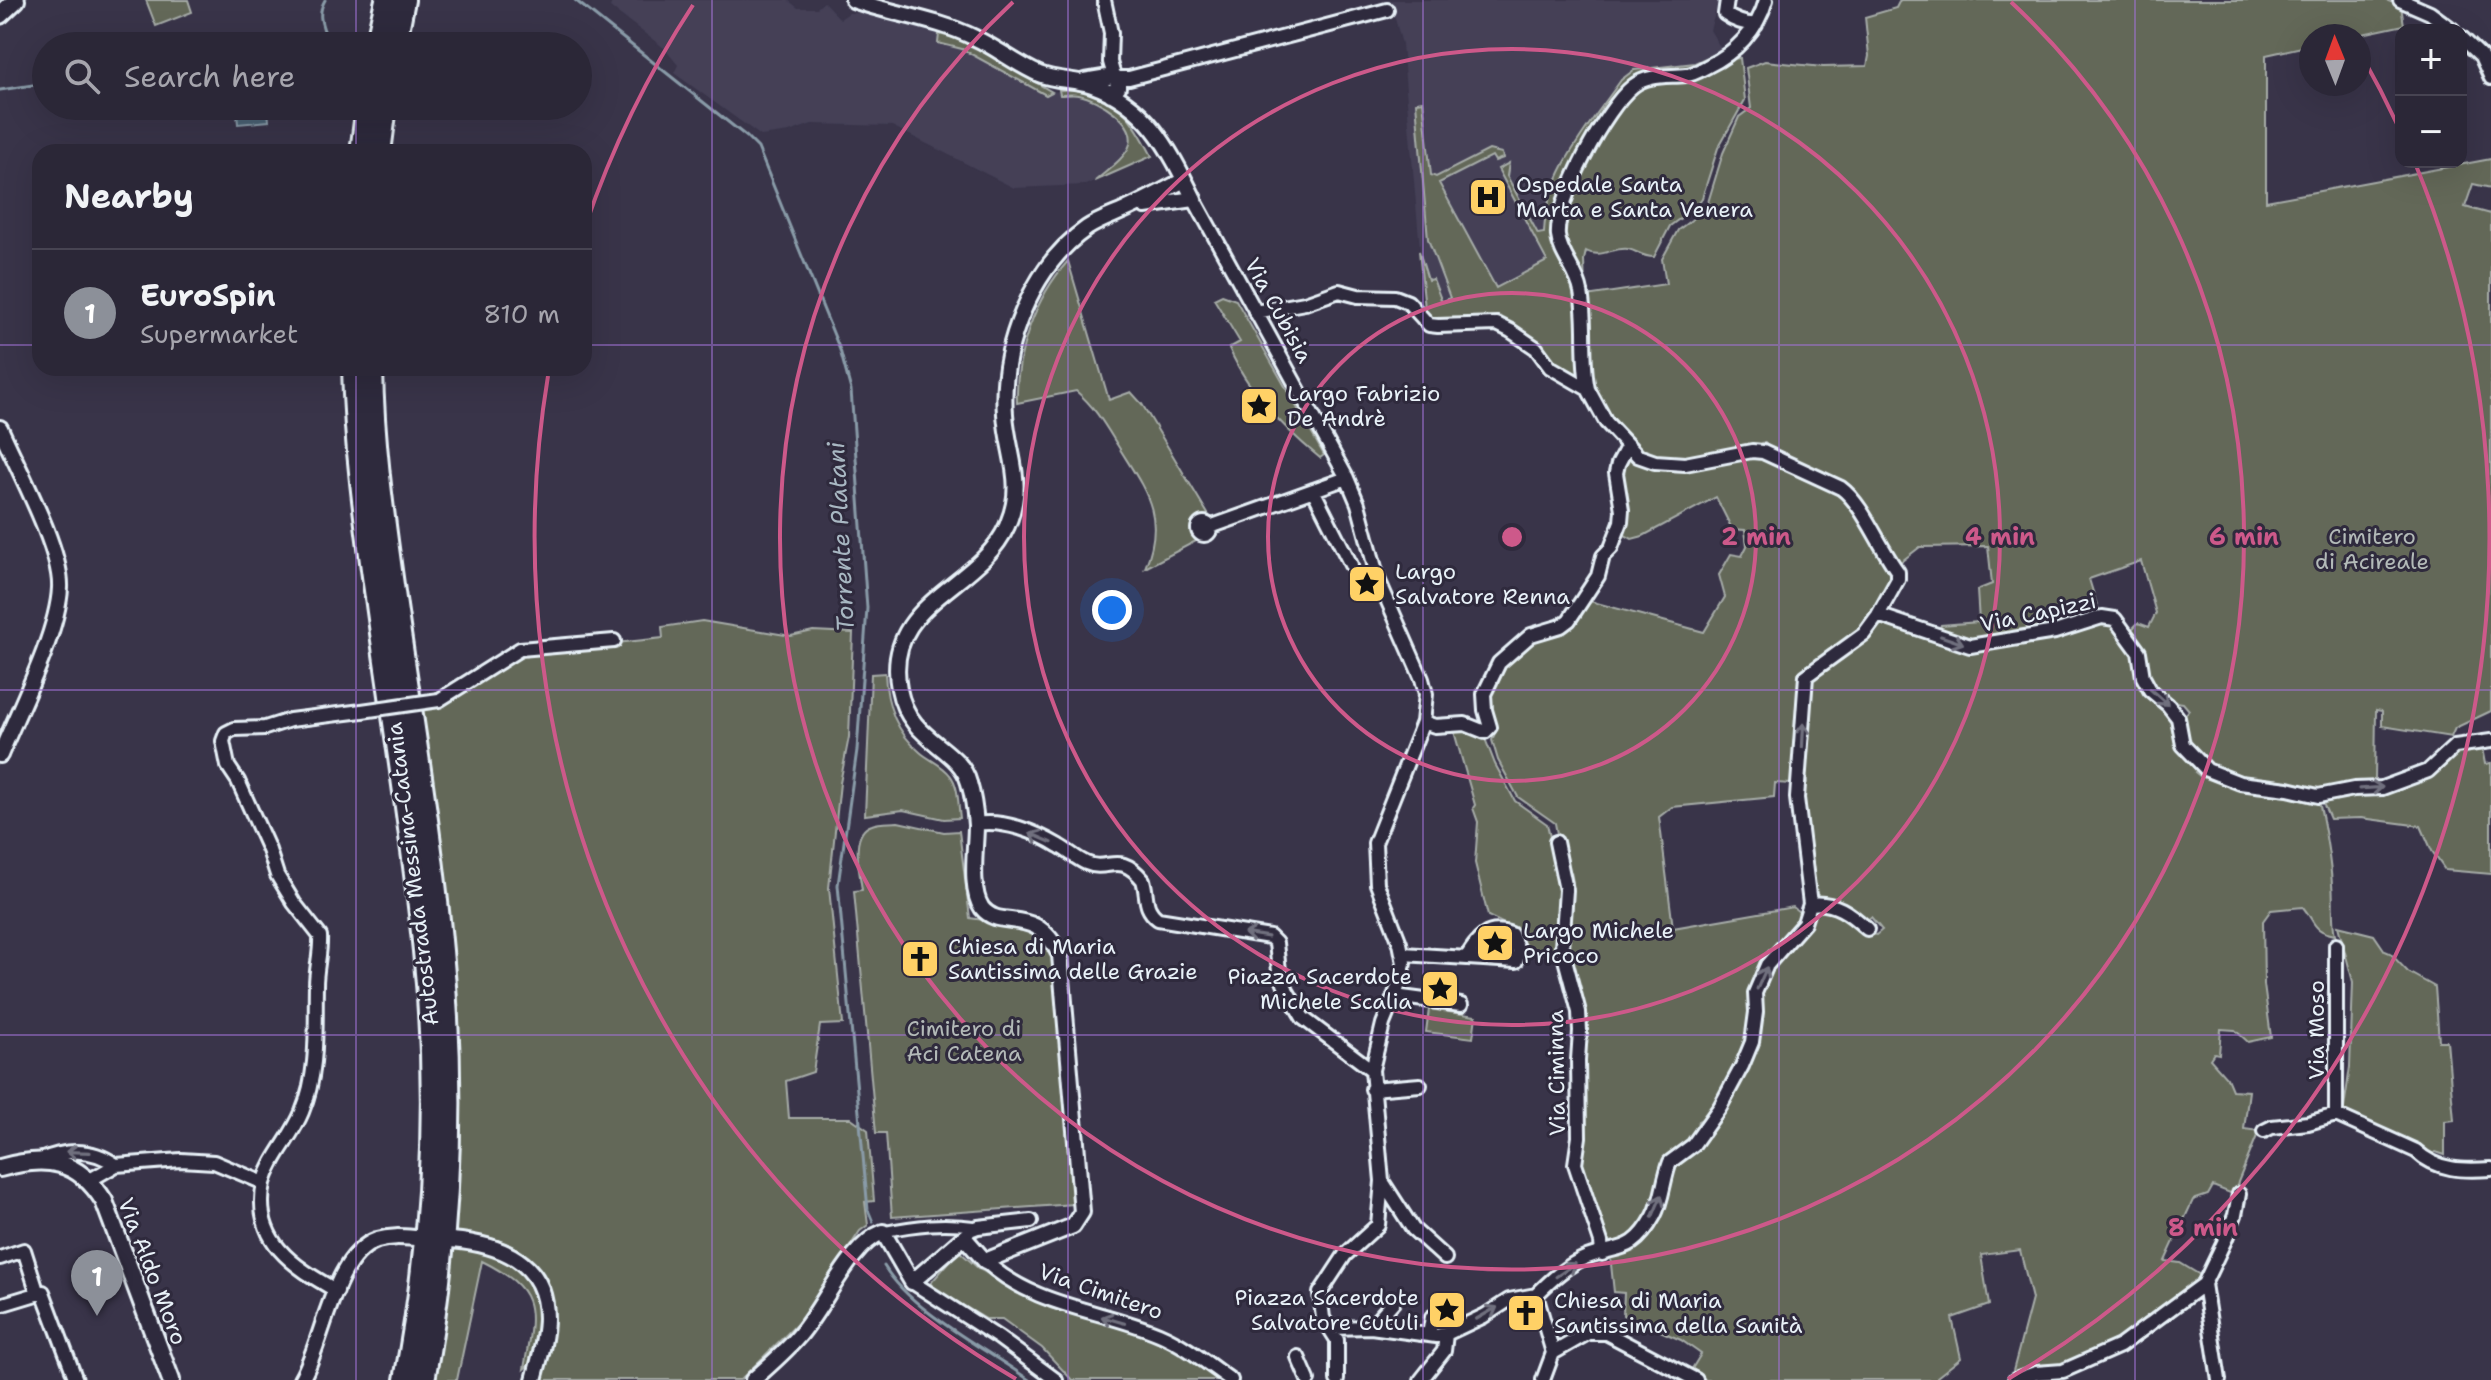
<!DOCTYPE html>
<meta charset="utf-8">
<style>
body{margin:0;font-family:"Shantell Sans",sans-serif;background:#373342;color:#f1f3f6}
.controls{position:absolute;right:24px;top:24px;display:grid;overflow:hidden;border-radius:16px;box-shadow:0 8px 32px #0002}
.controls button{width:72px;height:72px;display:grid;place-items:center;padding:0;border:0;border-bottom:2px solid #474452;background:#2b2737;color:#f1f3f6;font:40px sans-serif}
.compass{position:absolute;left:2299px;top:24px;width:72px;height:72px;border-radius:50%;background:#2b2737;box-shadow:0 8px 32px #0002;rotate:359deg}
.you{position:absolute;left:1112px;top:610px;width:28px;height:28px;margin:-20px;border:6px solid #fff;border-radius:50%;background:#1a73e8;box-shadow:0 0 0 12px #1a73e833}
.badge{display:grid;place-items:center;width:52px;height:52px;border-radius:50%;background:#8c9099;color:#fff;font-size:26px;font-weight:700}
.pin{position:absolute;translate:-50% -66px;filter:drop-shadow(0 2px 4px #0008)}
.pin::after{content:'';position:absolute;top:42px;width:28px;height:24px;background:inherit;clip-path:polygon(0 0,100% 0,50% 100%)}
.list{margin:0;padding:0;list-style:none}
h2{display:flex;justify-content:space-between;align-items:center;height:104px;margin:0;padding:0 32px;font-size:34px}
h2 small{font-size:26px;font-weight:400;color:#a6a5ad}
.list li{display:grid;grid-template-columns:52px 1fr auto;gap:24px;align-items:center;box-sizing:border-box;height:128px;padding:0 32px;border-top:2px solid #474452}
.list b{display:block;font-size:30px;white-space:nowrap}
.list p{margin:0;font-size:26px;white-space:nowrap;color:#a6a5ad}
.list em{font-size:26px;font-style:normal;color:#a6a5ad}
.icon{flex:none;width:44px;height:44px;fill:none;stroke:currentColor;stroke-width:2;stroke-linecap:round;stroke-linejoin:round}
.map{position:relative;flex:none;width:2491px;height:1380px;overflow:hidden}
.search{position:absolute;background:#2b2737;box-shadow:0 8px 32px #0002;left:32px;top:32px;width:560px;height:88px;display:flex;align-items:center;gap:20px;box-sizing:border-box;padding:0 28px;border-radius:44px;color:#a6a5ad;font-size:30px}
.panel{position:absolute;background:#2b2737;box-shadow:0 8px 32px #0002;left:32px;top:144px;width:560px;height:232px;border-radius:24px}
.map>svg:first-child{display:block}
.built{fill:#444057}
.green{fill:#636759;stroke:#a6aca8;stroke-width:2}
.water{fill:#496172;stroke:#899ba8;stroke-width:2}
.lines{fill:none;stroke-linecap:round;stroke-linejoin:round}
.stream{stroke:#899ba8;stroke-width:3}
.pedestrian-casing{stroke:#e8f1f8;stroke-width:15}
.minor-casing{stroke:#e8f1f8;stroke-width:18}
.tertiary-casing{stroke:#e8f1f8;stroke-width:20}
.secondary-casing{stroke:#e8f1f8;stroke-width:22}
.motorway-casing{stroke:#e8f1f8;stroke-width:28}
.pedestrian{stroke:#2f2a3d;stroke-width:9}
.minor{stroke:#2f2a3d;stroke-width:12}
.tertiary{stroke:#2f2a3d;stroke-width:14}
.secondary{stroke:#2f2a3d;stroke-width:16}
.motorway{stroke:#2f2a3d;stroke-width:22}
.minor-bridge-casing{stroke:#e8f1f8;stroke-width:18;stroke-linecap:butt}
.minor-bridge{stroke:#2f2a3d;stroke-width:12}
.oneway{stroke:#70707e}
.grid{fill:none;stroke:#a171d3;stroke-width:2;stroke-opacity:0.55}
.ring{fill:none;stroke:#cd598a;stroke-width:4}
.labels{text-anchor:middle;stroke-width:6;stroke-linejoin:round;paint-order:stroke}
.poi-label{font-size:22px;fill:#e8f1f8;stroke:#2f2a3d;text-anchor:start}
.street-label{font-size:22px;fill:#e8f1f8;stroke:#2f2a3d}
.park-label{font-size:22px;fill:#b3bab8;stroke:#2f2a3d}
.water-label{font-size:24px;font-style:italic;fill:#a8b7c2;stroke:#2f2a3d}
.centre{fill:#cd598a;stroke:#2f2a3d;stroke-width:4}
.ring-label{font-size:24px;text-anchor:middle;font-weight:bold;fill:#cd598a;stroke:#2f2a3d;stroke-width:6;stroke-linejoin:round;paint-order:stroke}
</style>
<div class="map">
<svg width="2491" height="1380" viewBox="0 0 2491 1380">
<rect width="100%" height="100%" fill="#393449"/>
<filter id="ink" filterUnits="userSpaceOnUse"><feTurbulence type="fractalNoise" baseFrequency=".0125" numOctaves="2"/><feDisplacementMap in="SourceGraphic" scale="16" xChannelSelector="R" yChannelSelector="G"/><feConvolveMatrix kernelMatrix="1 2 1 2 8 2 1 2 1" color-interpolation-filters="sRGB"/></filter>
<g filter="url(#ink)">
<path class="built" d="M613,0h175l10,8h19l7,-6 16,17 9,-6h13l101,27 89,52 29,-3 45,23 8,8 18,36 -67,29 -71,3 -122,-62 -80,-2 -23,8 -28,4 -87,-63 4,-8 -14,-17 -54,-41z
M1390,0h329l-9,30 10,17 -4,12 -83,23 -56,81v197l5,17 -71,-49 -85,-10 -24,-274z"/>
<path class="green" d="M146,0h42l4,12 -36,14z
M1900,0h486l15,6 3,19 -51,11h-42v9l-45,10v146l225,-42v29l-18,-4 -8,23 26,7v497l-36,17 -4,9 -69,-11v-15l-6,-1 -1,71 -4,5 -52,7 -78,-13 -31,-13 -26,-30 -2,-18 7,-9 -6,-7c-35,-4 -42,-43 -54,-71l9,-9 11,4 7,-14 -15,-52 -52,18 11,36 -46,14 -86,13 -29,-10 2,-7 38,-3 -2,-32 15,-6 -4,-38 -68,1 -22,17 -39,-63 -86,-49 -9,-10 -10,6 -70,13 -44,-8 -30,-29 -20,-40v-78l-4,-10 80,-12 -4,-25 16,-29 28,-21 17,-56 16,-36 12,-9 -5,-40 19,-7 58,6 44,-1 2,-10 -4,-39 31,-9z
M939,34l24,6 89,52 -6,3 -84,-46 -24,-6z
M1718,52l-2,7 -19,9 -64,14 -56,81 -22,65 23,68 -1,64 5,17 -6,4 -65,-53 -56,-3 -29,-7 -7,-67 9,29 5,-1 9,23 8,-4 -22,-59 -12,-137 7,-1 8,74 5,2 53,-27 13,3 1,5 -8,3 -3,-5 -53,27 57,105 51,-27 -49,-92 11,-6 -2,13 31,58 6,-1c2,-59 44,-106 77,-153l13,-10 61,-7z
M1740,58l5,42 -27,48 -16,50 -8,10 -24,18 -16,31c-13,0 -16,-6 -26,-8 -15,-2 -28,10 -42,2l-2,9 1,30c-6,-14 -17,-30 -21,-45 -9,-40 41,-126 70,-154 11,-11 88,-32 106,-33z
M1081,89c40,9 54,34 71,67l-57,25c11,-10 31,-23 35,-37 6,-23 -32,-45 -51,-49 -5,-1 -13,0 -19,0l-1,-5z
M1068,261l41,139 22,-8 11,12 69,115h-9l-9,5v11l5,5 -53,28c22,-53 0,-78 -27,-122 -13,-21 -23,-39 -42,-55l-59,12c-2,-50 18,-105 51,-142z
M1222,295l14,5 88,155 -4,3c-37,-30 -72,-66 -91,-110l11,-6 -26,-43z
M1628,454l15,7 113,-6 83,35 27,35 8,21 21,28 -32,57 -59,45 -12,108 -17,-1 -1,14 -102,10 -13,10 14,111 120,-21 6,5 2,9 -40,45 -13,75 -10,25 -28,50 -12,5 -3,13 -35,55 -10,27 -4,1c-8,20 -19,27 -40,31l-27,-77 2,-117 -15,-99 3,-65 4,-8 -2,-10 -8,-6 -8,-43 -37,-26 -20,-37 -6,-20 3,-7v-13l-8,-12v-10l15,-34 84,-64 118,32 21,-35 -6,-22 12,-21 11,2 5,-10 -2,-16 -13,-1 -16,-32 -73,39 -11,3 -11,-6 -2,-61z
M1882,620l65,24 163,-24c33,47 61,96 89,146l-4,6 5,4 8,-3 111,28c6,28 11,54 13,83 2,17 -1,34 3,51 -24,-5 -19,-12 -32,-28l-32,3 -8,11 1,64 7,52 -23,5 -13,-12 -14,-1 -2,25 -5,-1 -4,6 17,19 5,12 17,1 -5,38 15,2 -21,51 -3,13 -22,-9 -5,9 -15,5 -28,61 15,2 20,12 -1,8 -80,61 -57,24 -27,2 -23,5 20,-76 -12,-49 -39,5 8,50 -37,13 9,40 -24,19 1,3h-232l-16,-8 11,-18 -20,-14 -58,-25 1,-22 -10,-1 -4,-37 16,-2 11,-7 31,-71 83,-119 7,-59 11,-27 42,-51 5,-10 5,-2 25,9 21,17 9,2 6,-5 -11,-13 -6,5 -17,-15 -36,-14 -2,-51 -8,-45v-9l5,-5 -2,-12 4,-94 58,-41z
M702,621l89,15 22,-5 40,2 -4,104 -9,46 -11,105 14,136 -23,1 -7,47 -27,9 3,37h62l17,12 6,71 -9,1 3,23 -8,6 -58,88 -62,61h-199l-2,-107 -14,-18 -18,-11 -15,-6 -40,-5 -33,-523 26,-7 76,-50 142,-15 -1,-11z
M885,673c1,30 11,59 35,79 9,8 23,13 30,23 9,11 8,29 10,43l-16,1 -41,-9 -38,5 6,-141z
M1461,727l23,9 11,28 20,37 32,23 16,69 -4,58 -34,6c-5,-27 -13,-30 -37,-41l-13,-53 3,-41 -5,-14 2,-3 -22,-77z
M2482,748l3,16 6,-1v111l-46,-4 -13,-19 -11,-25 -60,-8 -31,1 -8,-18 1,-3 61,-6 29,-9 21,-11 24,-21z
M898,822l46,10 15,-1 11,87c36,6 66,4 83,42l21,244 -182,13 -6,-84h-10l-22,-242 8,-1c-2,-17 -13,-58 10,-65 8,-3 18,-2 26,-3z
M2338,926l36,9 11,16 5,2 18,19 27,15 4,54h8l7,79 -9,1v34l-9,-3 -5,3 -88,-40 7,-48 3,-85z
M1429,1009l47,7 -3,22 -47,-6z
M451,1245c15,3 35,4 49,11 47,21 40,68 30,108l-6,5c10,-59 18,-78 -42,-108l-25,119h-25z
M959,1251l20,18 71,39 108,30 63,42h-149l-30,-32 -40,-29h-16l-57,-34z"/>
<path class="water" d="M268,111l1,10 -31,3 -1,-10z"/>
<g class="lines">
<path class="stream" d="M325,0c-10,17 0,29 4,46
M575,0l172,137 11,11 82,202 11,40 16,218 -10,142 -19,135 30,325 5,12
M0,90l46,-7
M884,1266c28,46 101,82 145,114"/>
<g class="pedestrian-casing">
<path id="pedestrian" d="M883,1232c33,-7 61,-10 95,-5"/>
</g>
<g class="minor-casing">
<path id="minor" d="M1104,0l7,33 -1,29 4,14
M1727,0l-2,14c8,6 21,11 31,10
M2400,0l30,13 23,17
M2461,37l20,19 10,22
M1117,78h12l258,-68
M1194,199l153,279 11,26 20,75 44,100 4,15 -3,28 -48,121 2,41 23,59 4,20 -4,19 -17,42 -11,46 10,111 -4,44 -33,30 -25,38 3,25 14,22v40
M1255,312l50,-9 34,-12 19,5 37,1 13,5 21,23 9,1 59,-2 14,7 25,17 14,19 38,22 18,33 32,34 17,6 30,2 67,-13 11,1 78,36c22,16 38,59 57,84v7l-20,36 -14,19 -58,42 -9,122 13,106 -6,19 -37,42 -12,28 1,19 -4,30 -10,24 -22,41 -27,38 -23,17c-7,18 -7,37 -16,54 -21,38 -34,29 -67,41 -20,8 -36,23 -51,38
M1588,389c-7,-32 -1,-65 -7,-97 -3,-20 -21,-37 -23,-56 -3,-35 48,-129 75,-150 15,-12 35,-9 53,-11 7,0 15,-5 22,-9 27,-13 50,-36 58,-66
M1313,490l38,75
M1198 529a6 6 0 1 1 12 0a6 6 0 1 1-12 0Z
M1210,527l137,-49
M1878,615l92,31 85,-14 47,-15 13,2 24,33 4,25 7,13 18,15 10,13 5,27 24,25 33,13 48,6 30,7 36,-7 28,-1 46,-17 27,-25 36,-5
M439,700l81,-51 94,-8
M1423,722l12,4 30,-2 20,8 5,-5 -5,-17 -1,-16 15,-31 32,-28 30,-9 8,-6 29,-44 5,-20 8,-8 10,-26 1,-12 -6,-37 2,-9 9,-17
M976,824c27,-5 60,8 83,22 9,5 18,13 27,17 23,10 32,-13 57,17 5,16 0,28 15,39l112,18 6,6 3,28 8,20 16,27 69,52
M1556,842l10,48 -4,58 17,64 1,19 -2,29 1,77 -4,27 26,78 1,12
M1810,904c25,-3 40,9 57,25
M1403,954l113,7 3,-9 -8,-18c-24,-9 -33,5 -45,24
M1395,996l66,9
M1372,1089l48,-4
M2336,1115v-170
M2264,1131l8,-4 36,-4 28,-8 80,36c21,20 48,20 75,18
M38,1161c27,-12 53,-14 78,4
M90,1180l26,-15 65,-5 33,2 50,21c-12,58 29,83 73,108
M1382,1181l31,48 32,29
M264,1183c8,-27 28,-46 38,-71 17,-41 13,-84 14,-127 0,-17 5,-32 4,-49l-26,-33 -17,-28 -8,-25 -31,-69 -10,-15 -5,-25 3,-8 8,-4 31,-1 25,-8 72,-9
M964,1237l6,-7 8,-3 53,-6
M0,1258l24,-8 14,44
M985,1261c49,46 115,48 174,73 26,11 49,30 72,46
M912,1282l87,56 57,42
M2204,1284l15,96
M1536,1295l17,58 -10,27
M0,1305l43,-13 33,88
M1371,1327l23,-26
M1331,1328l40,-1 65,9 10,-2 38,-18 25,-16 27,-5
M1429,1335l3,-18 7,-3
M1553,1353l35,-20h18l90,47
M1298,1357l10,23
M1421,1380l23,-29 2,-17
M2015,1380l21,-7 27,-2 57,-25 84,-62 22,-46 9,-23 4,-21"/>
</g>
<g class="tertiary-casing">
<path id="tertiary" d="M853,0c39,14 84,19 122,38 22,10 41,26 64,36 17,7 36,5 53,11 56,20 77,64 102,114l-49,7
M1084,81l30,-5 4,4v7l-7,7
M0,428c17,39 62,122 60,160 -2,46 -42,123 -60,167
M451,1240c47,4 95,20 95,78 0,21 -7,42 -12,62
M301,1380c23,-38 31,-124 76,-140 13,-4 25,-3 38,-2
M753,1380c16,-14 32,-28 45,-43 26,-29 51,-92 85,-105l29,50 52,-45 21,24 88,-35 9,-14 -22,-257c-25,-52 -59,-23 -78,-47 -13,-18 -6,-61 -6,-83 -1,-14 -3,-29 -7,-42 -10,-37 -60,-41 -70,-94 -17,-87 80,-100 108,-163 19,-44 1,-69 -2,-112 -5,-66 26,-147 82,-186 12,-8 25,-12 38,-18 20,-9 40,-20 59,-30"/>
</g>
<g class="secondary-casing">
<path id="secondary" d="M0,15l16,-15
M0,1168c46,-13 78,-9 104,33l67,179"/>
</g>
<g class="motorway-casing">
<path id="motorway" d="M377,46l10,-46
M394,46l9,-46
M362,152l6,-46
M379,152l6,-46
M354,368c2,77 12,153 23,229 16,118 36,236 48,354 15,143 8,288 -19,429
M371,368c1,73 11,145 21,217 17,122 38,244 49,366 14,144 8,288 -18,429"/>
</g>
<use href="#pedestrian" class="pedestrian"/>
<use href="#minor" class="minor"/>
<use href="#tertiary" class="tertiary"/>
<use href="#secondary" class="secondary"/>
<use href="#motorway" class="motorway"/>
<g class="minor-bridge-casing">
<path id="minor-bridge" d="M362,711l77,-11"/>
</g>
<use href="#minor-bridge" class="minor-bridge"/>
</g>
<defs><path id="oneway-shaft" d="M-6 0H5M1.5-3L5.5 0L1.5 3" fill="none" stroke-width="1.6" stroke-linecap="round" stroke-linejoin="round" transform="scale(2)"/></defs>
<g class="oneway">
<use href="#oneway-shaft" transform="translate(1952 640) rotate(19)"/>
<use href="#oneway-shaft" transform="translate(2159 697) rotate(42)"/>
<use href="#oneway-shaft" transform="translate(1803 735) rotate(-87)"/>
<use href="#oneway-shaft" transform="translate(2371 788) rotate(-4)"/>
<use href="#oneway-shaft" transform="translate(1041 838) rotate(-157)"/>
<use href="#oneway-shaft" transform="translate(1256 935) rotate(-171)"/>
<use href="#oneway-shaft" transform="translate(1762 978) rotate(-66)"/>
<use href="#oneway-shaft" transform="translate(78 1152) rotate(-178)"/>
<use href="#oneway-shaft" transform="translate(1657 1206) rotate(-67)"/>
<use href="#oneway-shaft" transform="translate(1566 1270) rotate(-34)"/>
<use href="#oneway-shaft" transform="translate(1487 1313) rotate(-30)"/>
<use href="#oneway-shaft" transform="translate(1113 1320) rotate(-164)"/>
</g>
</g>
<path class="grid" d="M356,0v46M712,0v1380M1068,0v1380M1423,0v1380M1779,0v1380M2135,0v1380M356,106v46M0,345h40M584,345h1907M356,368v1012M0,690h2491M0,1035h2491"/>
<g class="ring">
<circle cx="1512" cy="537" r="244"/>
<circle cx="1512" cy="537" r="488"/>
<path d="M2011 2A732 732 0 1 1 1013 2"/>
<path d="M1016 1379A977 977 0 0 1 548 376M585 227A977 977 0 0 1 693 5M2362 56A977 977 0 0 1 2397 124M2415 163A977 977 0 0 1 2008 1379"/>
</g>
<defs>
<g id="hospital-square" transform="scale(2)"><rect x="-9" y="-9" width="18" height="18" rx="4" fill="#ffd166" stroke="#2f2a3d"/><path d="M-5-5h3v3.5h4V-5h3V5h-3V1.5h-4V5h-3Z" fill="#111"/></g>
<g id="sight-square" transform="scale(2)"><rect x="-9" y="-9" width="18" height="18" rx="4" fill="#ffd166" stroke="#2f2a3d"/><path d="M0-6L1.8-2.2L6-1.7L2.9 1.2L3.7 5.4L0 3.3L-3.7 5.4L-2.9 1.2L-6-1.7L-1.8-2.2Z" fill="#111"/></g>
<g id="church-square" transform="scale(2)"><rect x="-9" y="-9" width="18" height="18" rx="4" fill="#ffd166" stroke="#2f2a3d"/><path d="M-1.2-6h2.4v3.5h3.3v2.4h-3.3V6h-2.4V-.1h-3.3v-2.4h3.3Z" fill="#111"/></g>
</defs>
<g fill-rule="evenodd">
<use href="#hospital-square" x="1488" y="197"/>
<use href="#sight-square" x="1259" y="406"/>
<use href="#sight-square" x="1367" y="584"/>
<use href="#sight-square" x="1495" y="943"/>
<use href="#church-square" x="920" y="959"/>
<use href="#sight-square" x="1440" y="989"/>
<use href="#sight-square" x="1447" y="1310"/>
<use href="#church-square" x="1526" y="1313"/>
</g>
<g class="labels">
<g class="poi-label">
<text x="1516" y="192">Ospedale Santa<tspan x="1516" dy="25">Marta e Santa Venera</tspan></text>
<text x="1287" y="401">Largo Fabrizio<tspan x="1287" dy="25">De Andrè</tspan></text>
<text x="1395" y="579">Largo<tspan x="1395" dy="25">Salvatore Renna</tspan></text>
<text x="1523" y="938">Largo Michele<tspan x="1523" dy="25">Pricoco</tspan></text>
<text x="948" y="954">Chiesa di Maria<tspan x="948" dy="25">Santissima delle Grazie</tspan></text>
<text x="1412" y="984" text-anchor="end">Piazza Sacerdote<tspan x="1412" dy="25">Michele Scalia</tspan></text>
<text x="1419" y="1305" text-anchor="end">Piazza Sacerdote<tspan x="1419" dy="25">Salvatore Cutuli</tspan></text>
<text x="1554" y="1308">Chiesa di Maria<tspan x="1554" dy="25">Santissima della Sanità</tspan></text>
</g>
<g class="street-label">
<text transform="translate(1279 310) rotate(61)" y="8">Via Cubisia</text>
<text transform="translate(2038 612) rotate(-12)" y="8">Via Capizzi</text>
<text transform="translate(412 874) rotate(-97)" y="8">Autostrada Messina-Catania</text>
<text transform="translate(2316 1030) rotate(-90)" y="8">Via Moso</text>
<text transform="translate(1556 1073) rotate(-91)" y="8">Via Ciminna</text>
<text transform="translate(153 1271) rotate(69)" y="8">Via Aldo Moro</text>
<text transform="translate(1101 1291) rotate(19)" y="8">Via Cimitero</text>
</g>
<g class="park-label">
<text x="2372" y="544">Cimitero<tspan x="2372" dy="25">di Acireale</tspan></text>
<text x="964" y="1036">Cimitero di<tspan x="964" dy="25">Aci Catena</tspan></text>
</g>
<g class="water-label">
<text transform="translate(841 537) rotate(-93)" y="8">Torrente Platani</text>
</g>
</g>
<circle cx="1512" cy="537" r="12" class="centre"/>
<g class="ring-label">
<text x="1756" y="545">2 min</text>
<text x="2000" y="545">4 min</text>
<text x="2244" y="545">6 min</text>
<text x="2203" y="1236">8 min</text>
</g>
</svg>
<div class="controls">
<button>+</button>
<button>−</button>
</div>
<svg class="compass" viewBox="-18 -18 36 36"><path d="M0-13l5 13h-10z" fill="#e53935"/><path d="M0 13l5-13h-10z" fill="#a6a5ad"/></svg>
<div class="you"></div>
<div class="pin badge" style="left:97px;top:1316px">1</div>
<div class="search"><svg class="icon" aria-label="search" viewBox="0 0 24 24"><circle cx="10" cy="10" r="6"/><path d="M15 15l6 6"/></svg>Search here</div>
<section class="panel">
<h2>Nearby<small></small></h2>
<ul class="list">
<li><span class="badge">1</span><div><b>EuroSpin</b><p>Supermarket</p></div><em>810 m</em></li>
</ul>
</section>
</div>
